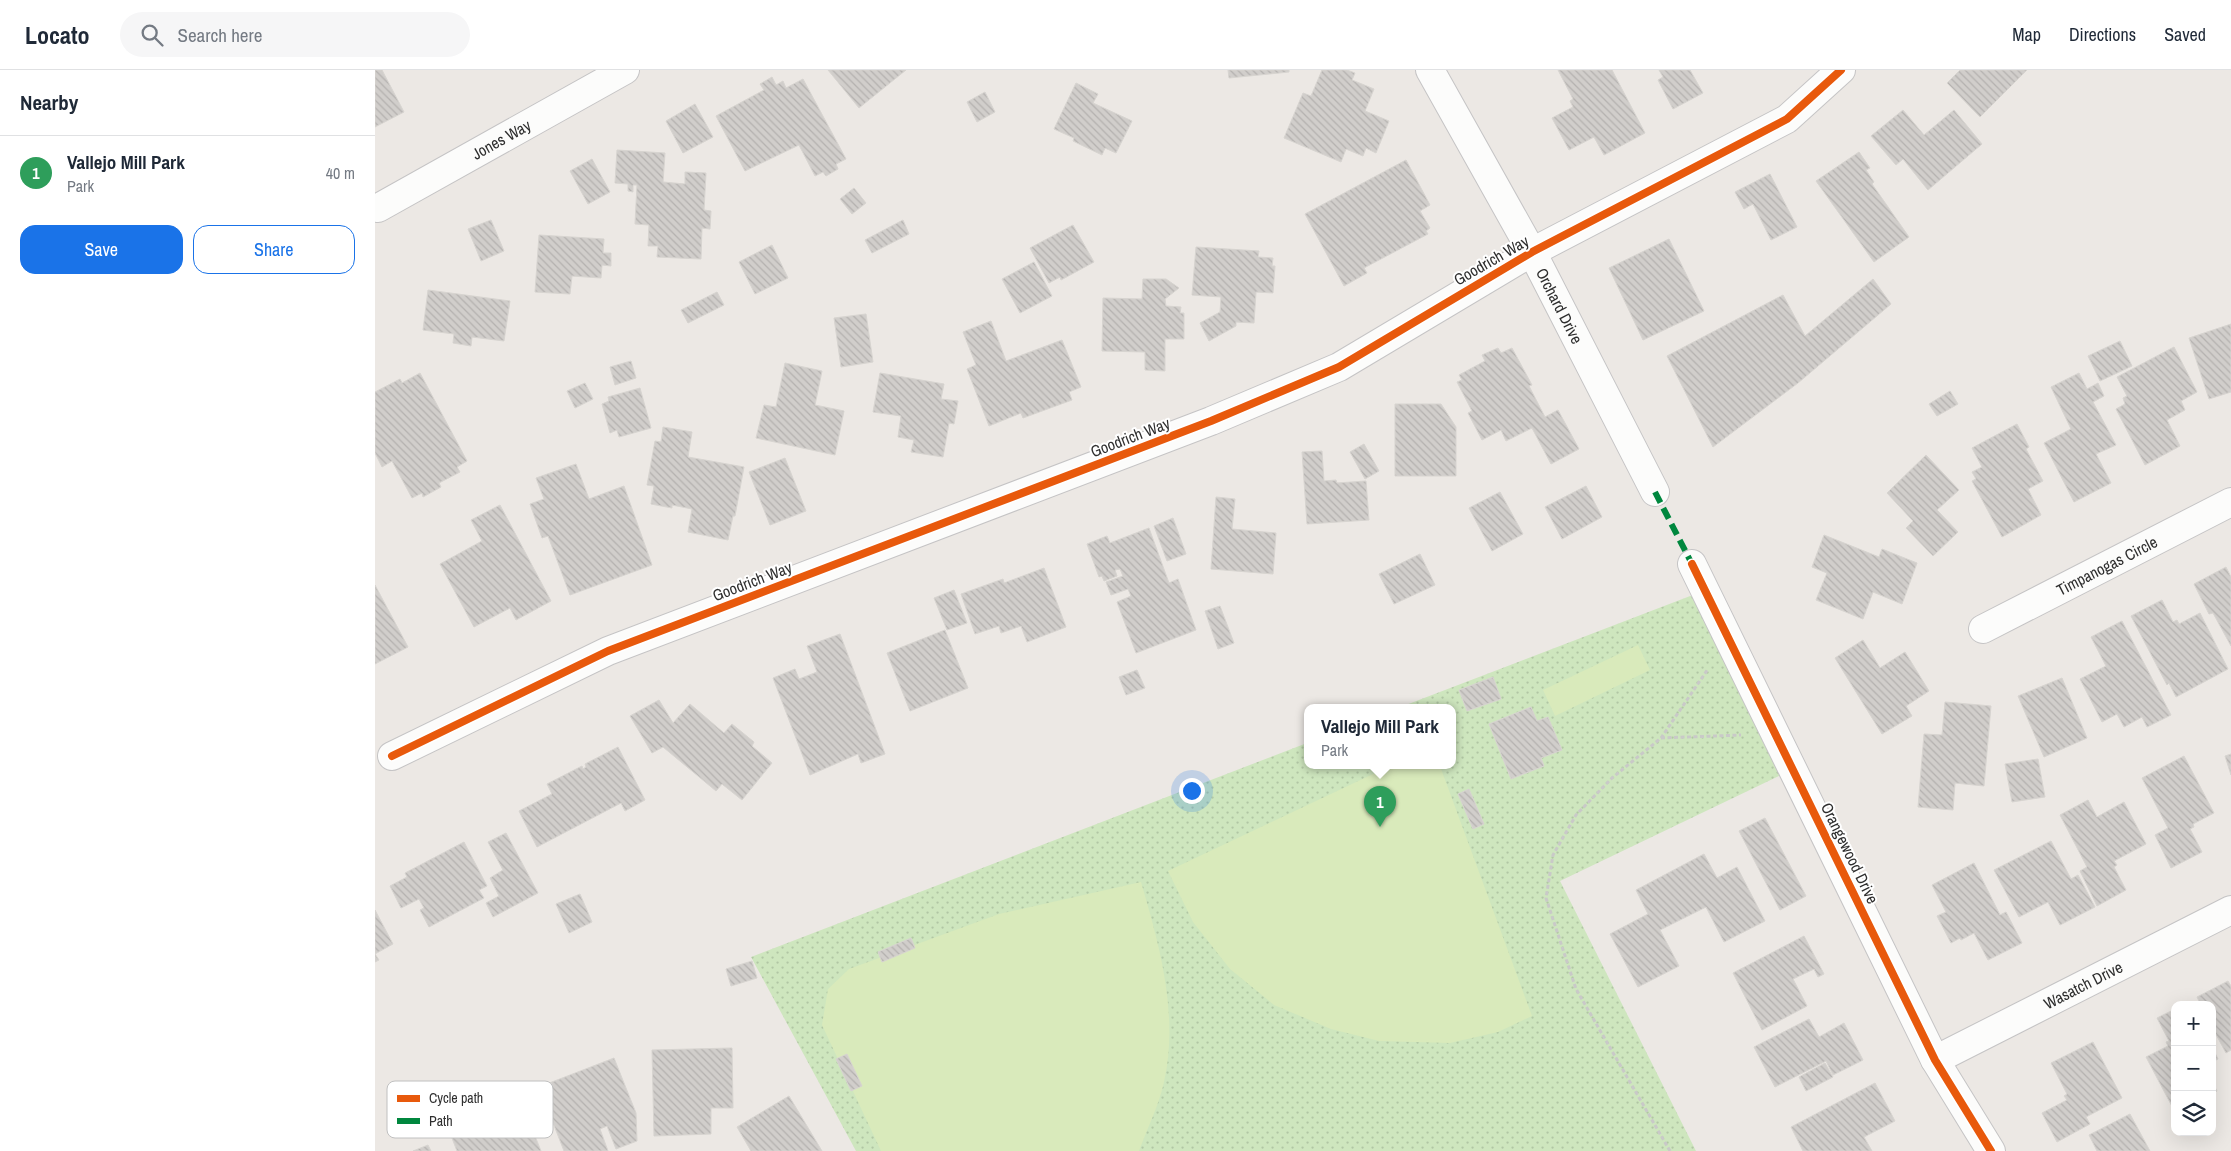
<!DOCTYPE html>
<meta charset="utf-8">
<style>
body{margin:0;font-family:"Archivo Narrow",sans-serif;background:#f6f6f7;color:#1f2937}
.controls{position:absolute;right:15px;bottom:15px;display:grid;overflow:hidden;border-radius:10px;box-shadow:0 5px 20px #0002}
.controls button{width:45px;height:45px;display:grid;place-items:center;padding:0;border:0;border-bottom:1px solid #e0e1e3;background:#fff;color:#1f2937;font:25px sans-serif}
.you{position:absolute;left:816px;top:720px;width:18px;height:18px;margin:-12px;border:4px solid #fff;border-radius:50%;background:#1a73e8;box-shadow:0 0 0 8px #1a73e833}
.badge{display:grid;place-items:center;width:32px;height:32px;border-radius:50%;background:#1a73e8;color:#fff;font-size:16px;font-weight:700}
.pin{position:absolute;translate:-50% -41px;filter:drop-shadow(0 1px 2px #0008)}
.pin::after{content:'';position:absolute;top:26px;width:18px;height:15px;background:inherit;clip-path:polygon(0 0,100% 0,50% 100%)}
.popup{position:absolute;left:929px;top:634px;width:152px;height:65px;box-sizing:border-box;display:grid;place-content:center;border-radius:10px;background:#fff;filter:drop-shadow(0 1px 4px #0005);font-size:16px;white-space:nowrap;color:#747a83}
.popup b{font-size:19px;color:#1f2937}
.popup::after{content:'';position:absolute;left:50%;top:100%;margin-left:-10px;border:10px solid transparent;border-top-color:#fff}
.list{margin:0;padding:0;list-style:none}
h2{display:flex;justify-content:space-between;align-items:center;height:65px;margin:0;padding:0 20px;font-size:21px}
h2 small{font-size:16px;font-weight:400;color:#747a83}
.list li{display:grid;grid-template-columns:32px 1fr auto;gap:15px;align-items:center;box-sizing:border-box;height:75px;padding:0 20px;border-top:1px solid #e0e1e3}
.list b{display:block;font-size:19px;white-space:nowrap}
.list p{margin:0;font-size:16px;white-space:nowrap;color:#747a83}
.list em{font-size:16px;font-style:normal;color:#747a83}
.actions{display:flex;gap:10px;padding:15px 20px}
.actions a{flex:1;padding:11px 0;border:1px solid #1a73e8;border-radius:15px;text-align:center;font-size:18px;color:#1a73e8}
.actions .main{background:#1a73e8;color:#fff}
.icon{flex:none;width:28px;height:28px;fill:none;stroke:currentColor;stroke-width:2;stroke-linecap:round;stroke-linejoin:round}
.map{position:relative;flex:none;width:1856px;height:1081px;overflow:hidden}
header{display:flex;align-items:center;gap:30px;box-sizing:border-box;height:70px;padding:0 25px;background:#fff;border-bottom:1px solid #e0e1e3}
header strong{font-size:24px}
nav{display:flex;gap:28px;margin-inline-start:auto;font-size:18px}
.search{width:350px;height:45px;background:#f6f6f7;display:flex;align-items:center;gap:12px;box-sizing:border-box;padding:0 18px;border-radius:28px;color:#747a83;font-size:19px}
main{display:flex}
aside{flex:1;background:#fff}
.map>svg:first-child{display:block}
.green{fill:url(#green-dots)}
.pitch{fill:#d9eabb}
.building{fill:url(#building-back-hatch);stroke:#d7d4d0}
.lines{fill:none;stroke-linecap:round;stroke-linejoin:round}
.minor-casing{stroke:#c5c4c5;stroke-width:30}
.path{stroke:#c9c9c8;stroke-width:3;stroke-dasharray:4 2.5;stroke-linecap:butt}
.minor{stroke:#fcfcfb;stroke-width:28}
.quiet{stroke:#00873e;stroke-width:6;stroke-dasharray:12 6;stroke-linecap:butt}
.cycleway-casing{stroke:#fff;stroke-width:11}
.cycleway{stroke:#e8590c;stroke-width:8}
.labels{text-anchor:middle;stroke-width:4;stroke-linejoin:round;paint-order:stroke}
.street-label{font-size:16px;fill:#2e2e2e;stroke:#fff}
.key{fill:#fff;stroke:#c0c0c0;stroke-width:1}
.key-label{font-size:14px;fill:#2e2e2e}
</style>
<header>
<strong>Locato</strong>
<div class="search"><svg class="icon" aria-label="search" viewBox="0 0 24 24"><circle cx="10" cy="10" r="6"/><path d="M15 15l6 6"/></svg>Search here</div>
<nav><a>Map</a><a>Directions</a><a>Saved</a></nav>
</header>
<main>
<aside>
<h2>Nearby<small></small></h2>
<ul class="list">
<li><span class="badge" style="background:#2e9e5b">1</span><div><b>Vallejo Mill Park</b><p>Park</p></div><em>40 m</em></li>
</ul>
<div class="actions"><a class="main">Save</a><a>Share</a></div>
</aside>
<div class="map">
<svg width="1856" height="1081" viewBox="0 0 1856 1081">
<defs>
<pattern id="green-dots" width="8" height="8" patternUnits="userSpaceOnUse" patternTransform="scale(1.25)"><rect width="8" height="8" fill="#cee6be"/><path d="M2 2h.1M6 6h.1" fill="none" stroke="#b1c6a4" stroke-width="1.8" stroke-linecap="round"/></pattern>
<pattern id="building-back-hatch" width="6" height="6" patternUnits="userSpaceOnUse" patternTransform="scale(1.25)"><rect width="6" height="6" fill="#d1cecb"/><path d="M-1 5l2 2M0 0l6 6M5-1l2 2" fill="none" stroke="#b4b1af"/></pattern>
</defs>
<rect width="100%" height="100%" fill="#ece8e4"/>
<path class="green" d="M1323,523l85,181 -223,107 136,270h-840l-105,-194 556,-214v23h146v-58h-55z"/>
<path class="pitch" d="M1263,575l12,25 -95,46 -12,-26z
M1015,696h50l92,250 -34,16 -48,11 -71,-2 -48,-12 -57,-24 -44,-36 -37,-47 -25,-51z
M766,812c19,65 38,133 23,200 -5,23 -17,47 -25,69h-258l-59,-126 6,-36 21,-20 150,-55z"/>
<path class="building" d="M0,0h7l22,42 -29,15z
M453,0h78l-47,38z
M853,0h61v2l-60,6z
M947,0h25l8,3 -3,7 22,9 -9,22 24,10 -13,32 -10,-5 -3,8 -17,-7 -5,13 -57,-24 19,-45 8,3z
M1183,0h54l33,63 -41,22 -10,-18 -25,13 -17,-32 21,-11 -3,-6 3,-2z
M1284,0h31l13,23 -30,16 -15,-29 5,-3z
M1585,0h67l-47,47 -33,-34z
M397,7l4,8 7,-4 3,7 17,-9 43,80 -10,5 2,5 -12,7 -3,-4 -8,4 -16,-31 -54,26 -29,-55 48,-26 -4,-6z
M701,13l22,11 -5,9 39,18 -16,32 -11,-5 -3,7 -29,-14 1,-3 -20,-9z
M610,22l10,20 -18,10 -10,-20z
M320,34l18,33 -30,16 -17,-32z
M1528,40l21,25 30,-25 28,34 -54,46 -25,-31 -7,6 -25,-29z
M242,80l48,3 -2,29 22,2v-12l21,1 -2,37 7,1 -1,18 -8,-1 -1,31 -44,-2 1,-11h-10l1,-21 -14,-1 2,-39h-4v7l-5,-1v-7l-13,-1z
M1484,82l11,16 -4,2 8,12 -2,2 37,53 -35,25 -58,-81z
M217,89l18,33 -22,12 -18,-33z
M1031,90l24,45 -10,6 10,17 -4,3 2,3 -64,34 3,5 -23,13 -39,-72z
M1395,104l27,53 -26,13 -18,-36 -9,5 -9,-17z
M479,118l12,15 -14,11 -12,-15z
M116,150l13,31 -23,10 -13,-32z
M528,150l6,14 -37,19 -7,-13z
M698,155l21,37 -33,18 -1,-3 -11,6 -19,-35z
M164,165l65,4 -1,14h8v13l-9,-1 -1,13 -29,-2 -2,18 -35,-2z
M1294,169l35,72 -61,29 -34,-72z
M397,175l16,33 -33,16 -16,-32z
M821,177l63,4 -1,6 15,1 -1,8h3l-2,27 -17,-1 -2,31 -18,-1v4l-27,15 -9,-18 20,-11 1,-15 -29,-2z
M659,192l18,34 -32,17 -18,-34z
M768,209h23l13,9 -14,11 1,7 15,1 -1,6h4v26h-19v32l-20,-1v-18l-43,-1 1,-53 39,1z
M1498,209l18,25 -93,79 -85,64 -46,-91 116,-61 22,41z
M53,220l82,11 -6,40 -32,-4 -1,9 -18,-3 1,-9 -31,-4z
M342,222l7,13 -36,18 -7,-13z
M491,244l7,48 -32,5 -7,-49z
M616,251l15,40 56,-21 19,47 -12,5 3,8 -49,18 -2,-5 -32,13 -22,-57 9,-4 -13,-33z
M1856,254v68l-22,7 -20,-61z
M1745,271l12,25 -32,15 -12,-25z
M1799,277l23,45 -16,9 4,9 -18,10 13,26 -35,19 -29,-56 9,-5 -2,-6 4,-2 -10,-19z
M1123,278l3,5 11,-5 20,37 -3,1 16,31 13,-7 21,39 -28,15 -19,-36 -26,13 -5,-11 -19,10 -14,-27 4,-2 -15,-29 5,-2 -3,-5 26,-14 -3,-6z
M256,291l5,17 -21,7 -5,-18z
M410,293l37,8 -7,34 29,6 -9,44 -79,-17 8,-33 12,2z
M45,303l47,88 -10,6 3,5 -21,11 2,4 -18,10 -1,-4 -10,5 -20,-37 -10,6 -7,-14v-61l25,-13 2,4z
M505,303l64,11 -3,15 17,2 -4,23 -5,-1 -6,34 -32,-5 3,-12 -16,-3 3,-21 -28,-4z
M1704,303l8,16 11,-6 6,13 -11,6 23,43 -20,9 15,29 -37,19 -30,-59 27,-14 -20,-42z
M210,313l8,16 -18,9 -8,-17z
M265,318l11,40 -32,9 -2,-7 -7,3 -8,-29 7,-3 -1,-4z
M1575,321l8,13 -21,12 -8,-12z
M1020,334h46l15,23v49h-61z
M1642,354l12,23 -3,2 17,32 -15,8 13,26 -39,22 -30,-56 4,-2 -4,-7 10,-5 -10,-19z
M288,357l29,5 -4,25 56,10 -9,49h-2l-5,24 -40,-8 4,-23 -20,-4v3l-21,-4 3,-18 -7,-1 8,-44 6,1z
M989,374l15,27 -14,8 -15,-27z
M947,381l2,30 12,-1 1,3 29,-2 3,39 -62,4 -5,-72z
M1551,385l33,35 -22,20 21,22 -25,24 -27,-28 7,-7 -26,-28z
M410,388l21,53 -36,14 -21,-53z
M201,394l13,35 35,-13 28,79 -82,30 -22,-59 -6,2 -12,-34 14,-5 -8,-21z
M1211,416l16,31 -40,22 -17,-32z
M1125,422l23,42 -31,17 -23,-43z
M841,427l19,2 -3,30 44,4 -3,41 -62,-5z
M125,435l51,96 -35,19 -6,-12 -36,19 -34,-63 42,-23 -11,-21z
M798,448l13,36 -19,7 -13,-35z
M774,458l20,55 9,-4 18,51 -60,23 -19,-51 14,-6 -3,-7 -17,6 -5,-13 17,-6 -3,-7 -5,1 2,6 -13,5 -2,-5 -3,1 -12,-33 20,-8 3,7z
M1449,465l55,22 3,-8 35,14 -15,41 -29,-12 -10,27 -47,-19 11,-27 -15,-6z
M1045,484l15,31 -41,19 -15,-30z
M1851,497l5,10v69l-18,-33 -4,1 -15,-30z
M669,498l22,59 -39,15 -6,-16 -20,7 -2,-7 -24,8 -14,-40 42,-15 1,4z
M0,515l33,62 -33,17z
M579,520l13,33 -20,7 -13,-32z
M1787,530l11,22 4,-2 2,4 21,-11 28,56 -52,28 -7,-14 -2,2 -36,-69z
M845,536l14,37 -16,6 -13,-38z
M1747,551l49,94 -24,12 -5,-10 -18,10 -7,-13 -15,8 -22,-43 26,-13 -15,-29z
M570,560l23,58 -58,23 -23,-58z
M465,564l45,120 -24,9 -3,-9 -48,21 -37,-97 22,-9 4,10 18,-7 -10,-26z
M1488,570l17,28 25,-16 24,39 -23,15 6,10 -30,18 -47,-76z
M762,600l8,18 -19,7 -7,-18z
M1118,607l8,22 -34,12 -8,-21z
M1687,608l25,60 -43,19 -26,-61z
M284,630l14,23 17,-19 34,29 8,-9 22,18 -2,4 20,17 -30,37 -20,-16 -6,7 -53,-44 -11,6 -22,-37z
M1570,632l46,4 -7,80 -29,-3 -2,27 -35,-3 6,-73 18,1z
M1156,637l6,14 11,-4 14,33 -21,8 3,8 -33,13 -22,-55z
M243,677l27,53 -20,11 -4,-8 -84,44 -18,-36 33,-17 -5,-10 35,-18 1,3 3,-2 -1,-3z
M1856,684v21l-6,-19z
M1809,686l30,57 -21,11 1,3 -4,2 12,23 -31,16 -16,-33 13,-7 -26,-50z
M1663,689l7,38 -33,5 -7,-38z
M1094,719l15,35 -11,5 -15,-35z
M1713,730l9,17 27,-15 22,42 -32,17 3,4 -3,2 12,23 -29,16 -17,-35 7,-4 -27,-52z
M1390,748l41,78 -26,14 -41,-79z
M131,763l32,60 -45,24 -7,-14 13,-7 -9,-18 13,-8 -15,-28z
M1676,771l20,38 7,-4 17,32 -35,18 -12,-23 -29,15 -25,-47z
M89,772l23,44 -8,4 5,8 -55,29 -9,-17 4,-2 -5,-9 -18,9 -11,-22 17,-9 -2,-4z
M1329,784l13,24 20,-11 28,54 -41,21 -18,-35 -46,23 19,36 -41,21 -28,-53 38,-20 -12,-24z
M1599,793l26,52 6,-3 16,31 -34,17 -14,-27 -13,7 -1,-2 -9,5 -14,-27 9,-4 -14,-27z
M205,824l12,28 -23,11 -13,-29z
M0,840l18,34 -18,10 4,6 -4,2z
M1429,866l20,38 -6,3 -4,-8 -21,10 14,27 -45,24 -29,-57z
M536,868l4,10 -33,14 -4,-10z
M377,891l5,17 -26,8 -5,-17z
M1853,911l3,5v64l-5,3 -14,-26v-22h-11l-4,-8z
M1800,939v103l-29,-55 22,-11 -2,-4 3,-1 -12,-23z
M1434,949l10,18 25,-14 19,37 -30,15 -7,-14 -51,26 -21,-40z
M1718,972l29,56 -36,19 4,7 -33,18 -15,-29 25,-13 -3,-4 3,-2 -16,-31z
M1837,977l6,12 -6,3z
M357,978l1,60h-22v26l-57,2 -2,-86z
M472,984l15,32 -11,5 -15,-32z
M239,988l22,55 1,28 -21,8 -9,-23 -7,3 8,22h-44l-25,-64z
M1450,993l8,14 -27,14 -7,-14z
M1837,1012l5,9 -5,3z
M1500,1013l20,38 -31,16 8,14h-69l-12,-24z
M414,1026l33,55h-71l-14,-24z
M148,1036l18,45h-84l-9,-23 56,-21 2,6z
M1755,1044l20,37h-53l-8,-16z
M53,1075l3,6h-18z"/>
<g class="lines">
<g class="minor-casing">
<g id="minor">
<path id="s1" d="M1055,0l102,182 123,240"/>
<path id="s2" d="M3,138l247,-138"/>
<path d="M1317,494l243,496 56,91"/>
<path id="s3" d="M1608,559l248,-127"/>
<path d="M17,686l216,-105 603,-230 128,-54 193,-115 255,-133 54,-49"/>
<path id="s4" d="M1560,990l296,-150"/>
</g>
</g>
<path class="path" d="M1286,668l80,-3
M1295,1081l-94,-162 -30,-91 7,-43 23,-40 36,-37 49,-40 47,-69"/>
<use href="#minor" class="minor"/>
<path class="quiet" d="M1280,422l37,72"/>
<g class="cycleway-casing">
<path id="cycleway" d="M1317,494l243,496 56,91
M17,686l216,-105 603,-230 128,-54 193,-115 255,-133 54,-49"/>
</g>
<use href="#cycleway" class="cycleway"/>
</g>
<g class="labels">
<g class="street-label">
<text dy="6" stroke="none"><textPath href="#s2" startOffset="141">Jones Way</textPath></text>
<text transform="translate(1116 190) rotate(-30)" y="6">Goodrich Way</text>
<text dy="6" stroke="none"><textPath href="#s1" startOffset="269">Orchard Drive</textPath></text>
<text transform="translate(755 367) rotate(-21)" y="6">Goodrich Way</text>
<text dy="6" stroke="none"><textPath href="#s3" startOffset="139">Timpanogas Circle</textPath></text>
<text transform="translate(377 511) rotate(-21)" y="6">Goodrich Way</text>
<text transform="translate(1475 783) rotate(64)" y="6">Orangewood Drive</text>
<text dy="6" stroke="none"><textPath href="#s4" startOffset="166">Wasatch Drive</textPath></text>
</g>
</g>
<rect x="12" y="1011" width="166" height="57" rx="8" class="key"/>
<rect x="22" y="1025" width="23" height="7" fill="#e8590c"/>
<rect x="22" y="1048" width="23" height="6" fill="#00873e"/>
<g class="key-label">
<text x="54" y="1033">Cycle path</text>
<text x="54" y="1056">Path</text>
</g>
</svg>
<div class="controls">
<button>+</button>
<button>−</button>
<button><svg class="icon" aria-label="layers" viewBox="0 0 24 24"><path d="M12 4l9 5-9 5-9-5zM3 14l9 5 9-5"/></svg></button>
</div>
<div class="you"></div>
<div class="pin badge" style="left:1005px;top:757px;background:#2e9e5b">1</div>
<div class="popup"><b>Vallejo Mill Park</b>Park</div>
</div>
</main>
